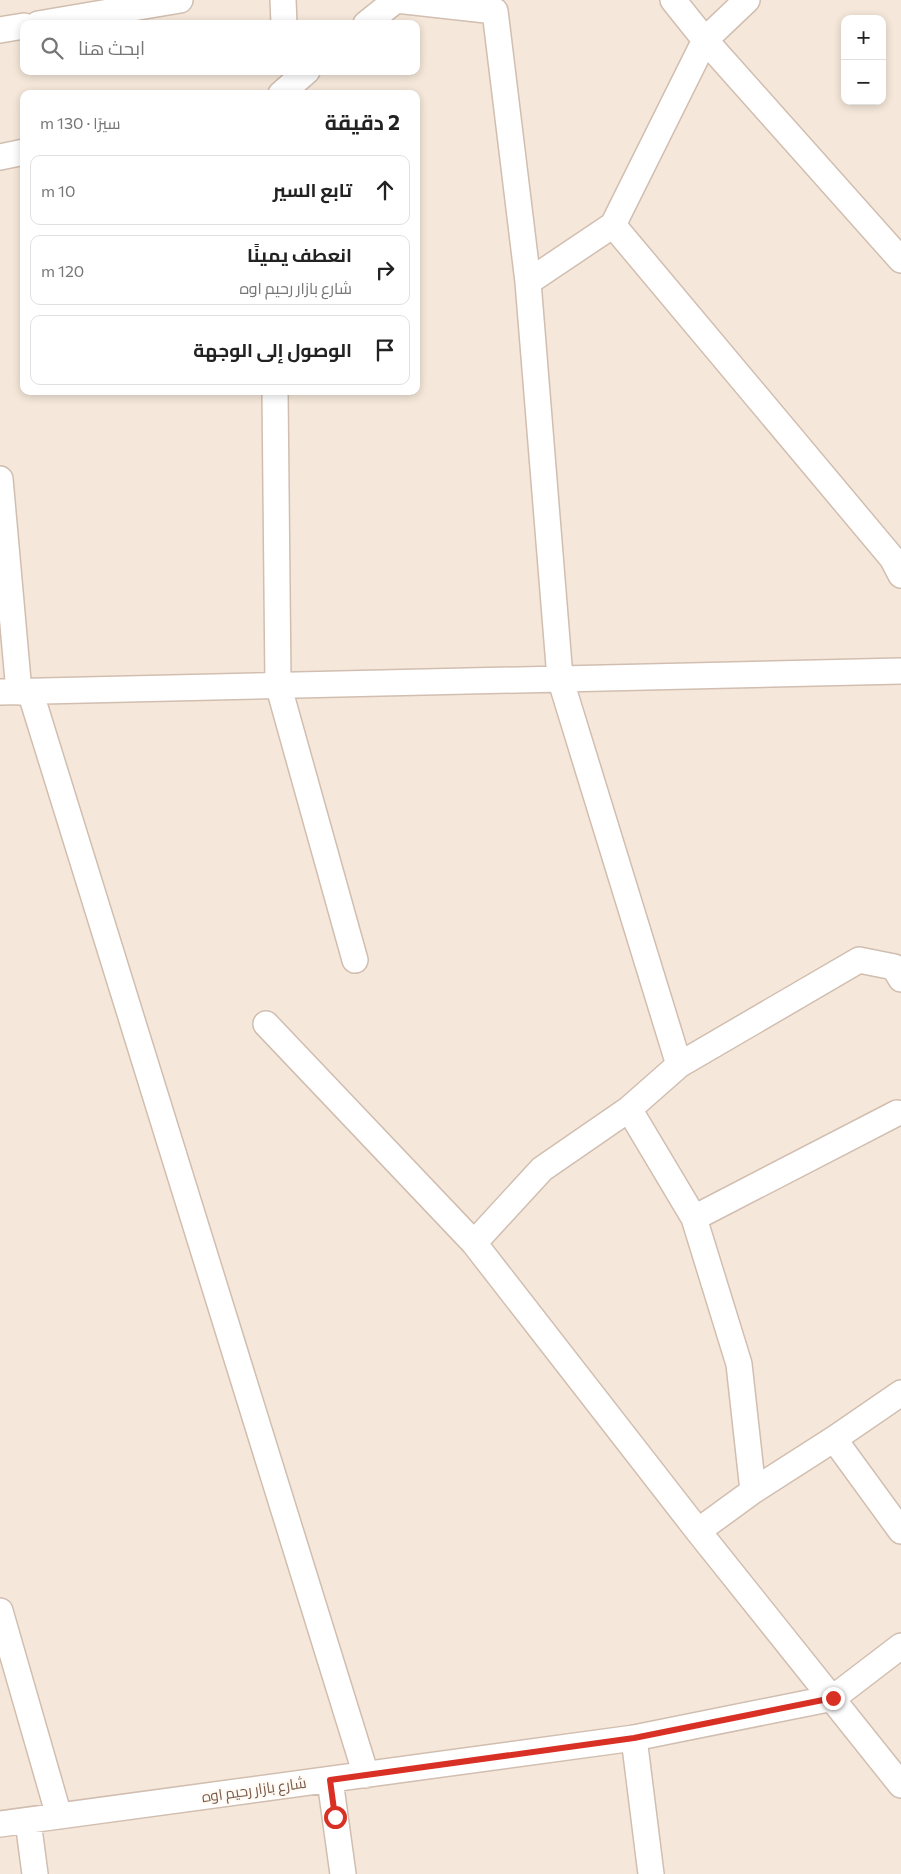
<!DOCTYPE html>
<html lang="ar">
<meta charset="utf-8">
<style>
body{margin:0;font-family:Commissioner,Cairo,sans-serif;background:#f2f2f2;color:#222;direction:rtl}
.controls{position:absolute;right:15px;top:15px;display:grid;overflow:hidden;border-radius:10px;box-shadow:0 2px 8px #0003}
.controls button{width:45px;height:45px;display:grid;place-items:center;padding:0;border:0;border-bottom:1px solid #e0e0e0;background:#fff;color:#222;font:25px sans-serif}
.stop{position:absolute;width:15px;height:15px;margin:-11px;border:4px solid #d93025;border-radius:50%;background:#fff}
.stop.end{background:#d93025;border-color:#fff;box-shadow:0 1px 5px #0008}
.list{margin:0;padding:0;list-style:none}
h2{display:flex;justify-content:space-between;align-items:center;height:65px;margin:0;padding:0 20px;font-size:21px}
h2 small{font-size:16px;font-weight:400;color:#767676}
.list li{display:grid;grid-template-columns:32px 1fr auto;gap:15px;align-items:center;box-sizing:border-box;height:70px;margin:0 10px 10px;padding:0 10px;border:1px solid #e0e0e0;border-radius:10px}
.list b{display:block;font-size:19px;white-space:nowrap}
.list p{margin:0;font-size:16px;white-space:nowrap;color:#767676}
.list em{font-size:16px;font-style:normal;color:#767676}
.icon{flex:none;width:28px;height:28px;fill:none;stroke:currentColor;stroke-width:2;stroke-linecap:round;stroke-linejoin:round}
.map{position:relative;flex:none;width:901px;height:1874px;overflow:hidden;direction:ltr}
.search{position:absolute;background:#fff;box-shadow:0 2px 8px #0003;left:20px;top:20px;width:400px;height:55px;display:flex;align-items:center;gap:12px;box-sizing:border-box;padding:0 18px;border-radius:10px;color:#767676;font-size:19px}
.panel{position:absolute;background:#fff;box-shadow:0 2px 8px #0003;left:20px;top:90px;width:400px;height:305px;border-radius:10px;direction:rtl}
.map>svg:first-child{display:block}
.residential{fill:#f5e8da;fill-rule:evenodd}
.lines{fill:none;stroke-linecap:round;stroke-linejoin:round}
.street-casing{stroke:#d1beb0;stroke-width:28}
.street{stroke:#fff;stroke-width:25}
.route{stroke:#d93025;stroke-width:6}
.labels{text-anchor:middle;stroke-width:4;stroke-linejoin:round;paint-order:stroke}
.street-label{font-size:15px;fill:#7a5c4d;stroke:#fffaf3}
</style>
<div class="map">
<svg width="901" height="1874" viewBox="0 0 901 1874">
<rect width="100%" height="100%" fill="#fdf6ec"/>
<path class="residential" d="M0,0h901v1874h-901zM845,19h37v82h-37zM24,24h392v47h-392zM24,94h392v297h-392z"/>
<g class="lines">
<g class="street-casing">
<path id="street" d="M283,0l1,24
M673,0l32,40 196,220
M38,24l142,-24
M366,24l30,-24 99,11 33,271 32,396 119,387
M0,30l24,-4
M281,94l26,-23
M0,157l24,-5
M613,225l279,333 9,17
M528,282l85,-57 92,-185 42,-40
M275,391l3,293 77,276
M0,479l19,213
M30,691l336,1084
M0,692l901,-21
M266,1024l208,219 224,288 203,254
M629,1109l65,109 45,146 14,127
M694,1218l203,-105
M474,1243l68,-74 87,-60 50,-44 180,-105 35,7 7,12
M834,1439l67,-46
M698,1531l55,-40 81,-52 67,92
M0,1611l59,205
M634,1738l17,136
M330,1780l13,94
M28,1821l7,53
M0,1824l634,-86 199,-40 68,-52"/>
</g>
<use href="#street" class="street"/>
</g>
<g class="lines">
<path class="route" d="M335,1817l-5,-37 304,-42 199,-40"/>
</g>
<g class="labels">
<g class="street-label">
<text transform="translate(254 1790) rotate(-8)" y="5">شارع بازار رحيم اوه</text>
</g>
</g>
</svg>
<div class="controls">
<button>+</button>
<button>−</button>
</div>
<div class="stop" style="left:335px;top:1817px"></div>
<div class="stop end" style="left:833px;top:1698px"></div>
<div class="search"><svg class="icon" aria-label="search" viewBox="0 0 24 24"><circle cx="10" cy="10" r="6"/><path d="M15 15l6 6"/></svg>ابحث هنا</div>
<section class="panel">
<h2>2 دقيقة<small>سيرًا · 130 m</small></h2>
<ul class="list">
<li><svg class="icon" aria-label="ahead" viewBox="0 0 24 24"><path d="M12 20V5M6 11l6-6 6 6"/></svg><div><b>تابع السير</b></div><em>10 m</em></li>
<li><svg class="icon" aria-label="right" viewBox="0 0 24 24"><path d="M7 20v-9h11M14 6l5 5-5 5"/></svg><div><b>انعطف يمينًا</b><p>شارع بازار رحيم اوه</p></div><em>120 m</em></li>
<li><svg class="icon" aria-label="arrive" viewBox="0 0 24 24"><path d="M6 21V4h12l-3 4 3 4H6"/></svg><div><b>الوصول إلى الوجهة</b></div></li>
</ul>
</section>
</div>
